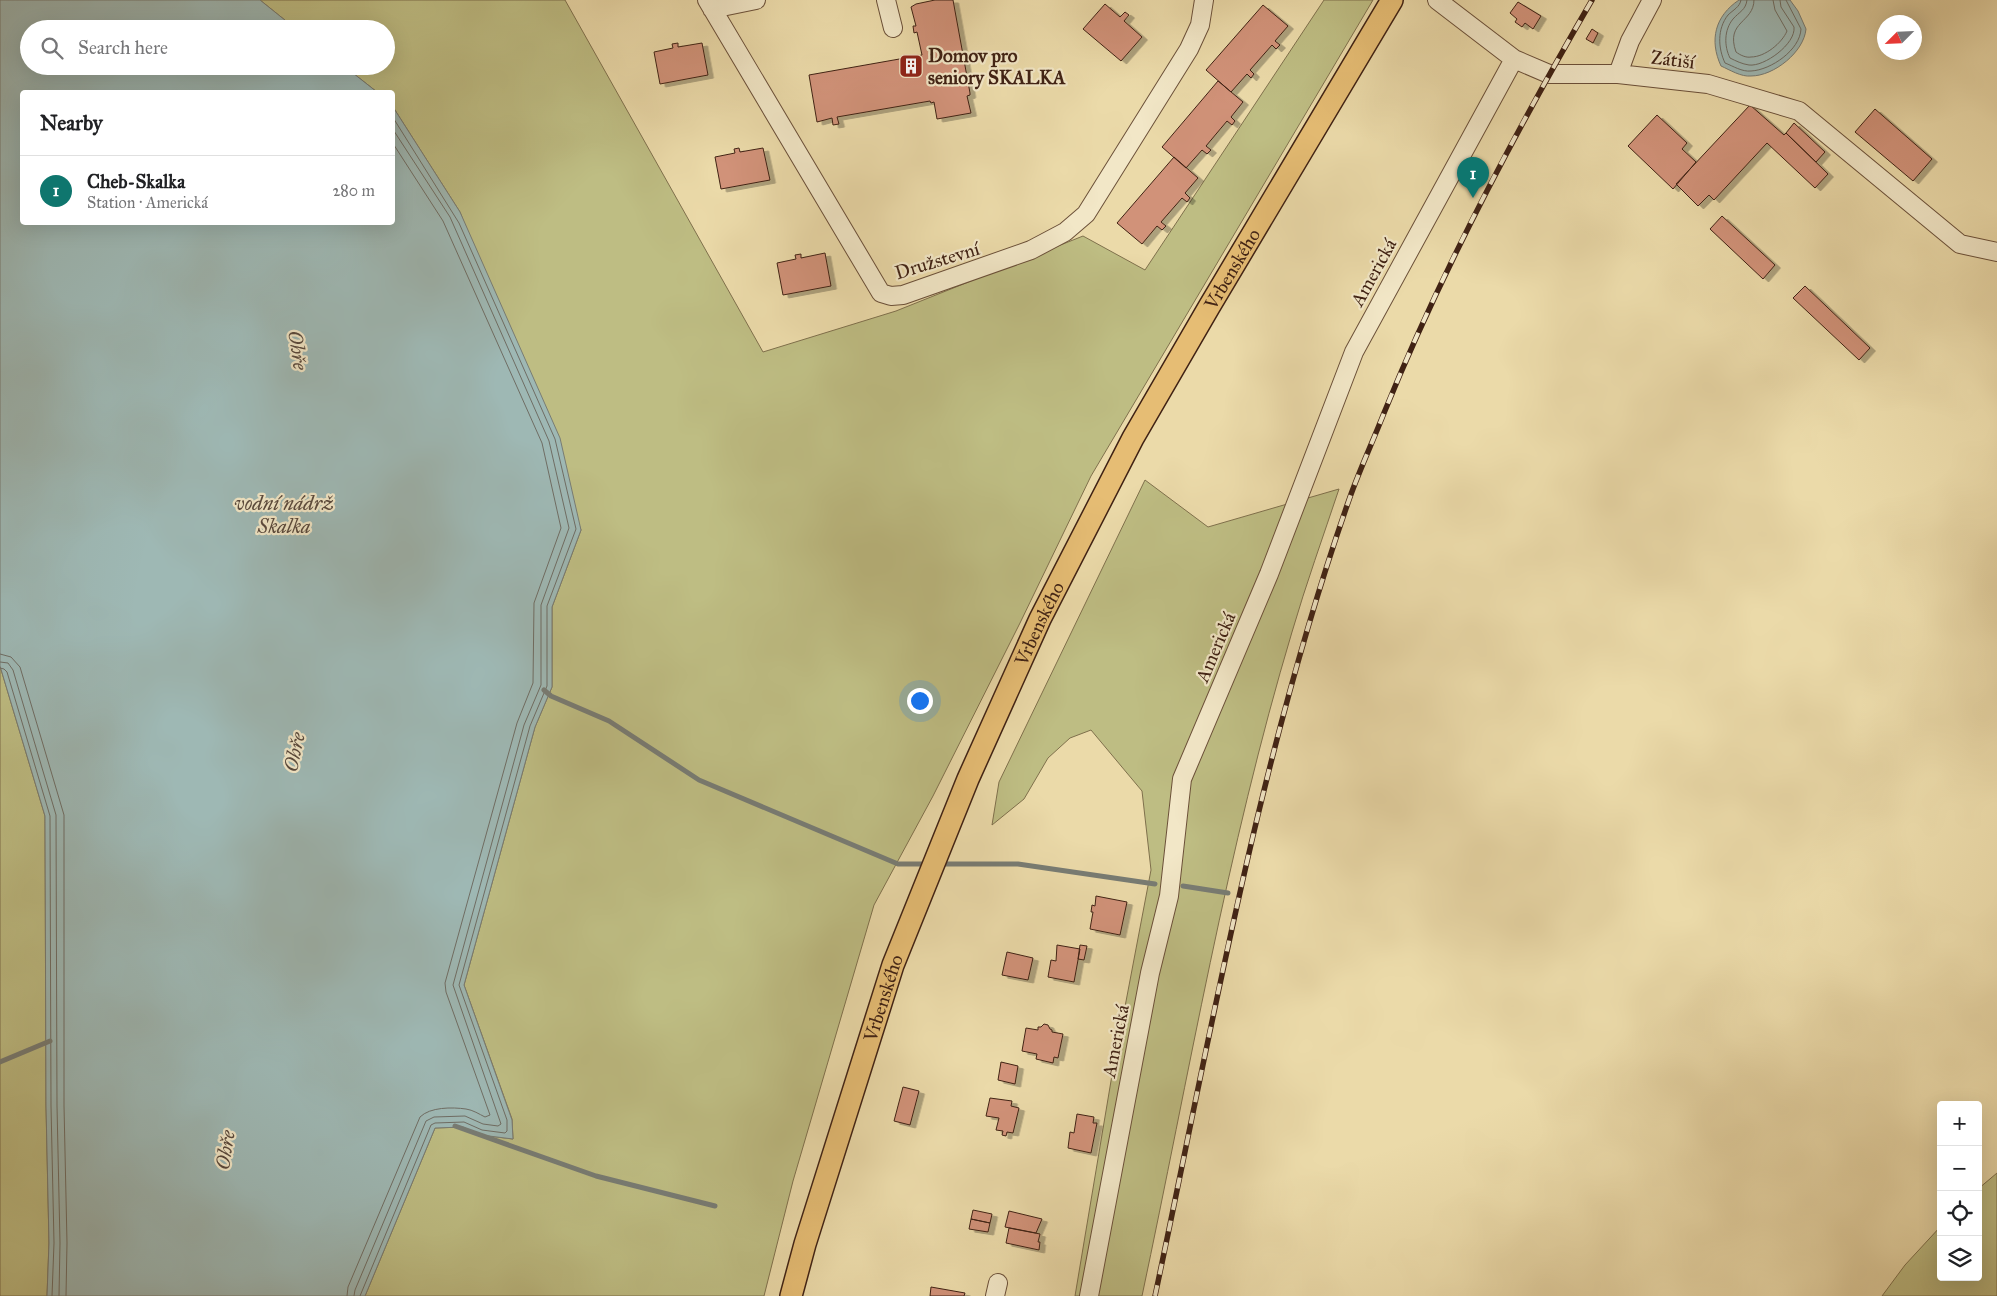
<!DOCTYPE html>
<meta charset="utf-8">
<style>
body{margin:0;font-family:"IM FELL Great Primer",serif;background:#f6f6f6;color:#202124}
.controls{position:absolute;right:15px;bottom:15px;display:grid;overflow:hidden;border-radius:5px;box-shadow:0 5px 20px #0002}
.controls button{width:45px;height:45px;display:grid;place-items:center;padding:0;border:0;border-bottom:1px solid #e0e0e0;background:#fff;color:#202124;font:25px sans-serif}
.compass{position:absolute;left:1877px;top:15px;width:45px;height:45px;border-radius:50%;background:#fff;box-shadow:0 5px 20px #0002;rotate:246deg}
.you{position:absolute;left:919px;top:700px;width:18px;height:18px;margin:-12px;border:4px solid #fff;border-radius:50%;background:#1a73e8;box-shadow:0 0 0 8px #1a73e833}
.badge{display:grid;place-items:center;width:32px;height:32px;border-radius:50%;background:#0f766e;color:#fff;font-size:16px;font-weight:700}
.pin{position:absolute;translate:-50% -41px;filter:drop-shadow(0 1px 2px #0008)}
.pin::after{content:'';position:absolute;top:26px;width:18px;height:15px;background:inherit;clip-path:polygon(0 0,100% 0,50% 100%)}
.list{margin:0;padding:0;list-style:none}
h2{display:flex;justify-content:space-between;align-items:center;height:65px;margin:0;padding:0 20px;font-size:21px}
h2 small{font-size:16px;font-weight:400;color:#757577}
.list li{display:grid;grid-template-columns:32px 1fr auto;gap:15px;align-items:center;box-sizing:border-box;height:70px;padding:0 20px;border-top:1px solid #e0e0e0}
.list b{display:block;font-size:19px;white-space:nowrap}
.list p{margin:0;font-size:16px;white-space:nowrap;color:#757577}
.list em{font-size:16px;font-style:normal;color:#757577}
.icon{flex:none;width:28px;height:28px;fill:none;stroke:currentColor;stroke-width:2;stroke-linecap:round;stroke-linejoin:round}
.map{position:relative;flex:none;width:1997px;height:1296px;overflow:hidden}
.search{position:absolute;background:#fff;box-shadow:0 5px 20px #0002;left:20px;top:20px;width:375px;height:55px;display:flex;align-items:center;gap:12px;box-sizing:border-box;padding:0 18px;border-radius:28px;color:#757577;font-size:19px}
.panel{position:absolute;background:#fff;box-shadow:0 5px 20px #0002;left:20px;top:90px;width:375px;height:135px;border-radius:5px}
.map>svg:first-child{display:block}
.green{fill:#bebd83;stroke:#7f704c}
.water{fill:#9eb8b4;stroke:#787c74}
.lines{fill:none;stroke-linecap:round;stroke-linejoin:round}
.shore{stroke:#6f6d64;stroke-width:1}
.stream{stroke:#787c74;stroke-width:5}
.building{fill:#d19279;stroke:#402214;filter:url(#shadow)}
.minor-casing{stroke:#6b5039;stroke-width:20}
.major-casing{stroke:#402214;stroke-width:24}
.minor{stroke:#f2e7c7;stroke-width:18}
.major{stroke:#e6bd74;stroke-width:21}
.rail-casing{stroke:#402214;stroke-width:5.5}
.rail{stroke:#f2e7c7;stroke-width:4;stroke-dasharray:11;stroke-linecap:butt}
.labels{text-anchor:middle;stroke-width:4.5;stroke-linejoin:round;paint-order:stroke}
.poi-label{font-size:19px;font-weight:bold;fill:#402214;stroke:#f2e7c7;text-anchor:start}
.street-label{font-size:19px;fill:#402214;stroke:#f2e7c7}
.water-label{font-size:20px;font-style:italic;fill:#58483c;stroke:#f2e7c7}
</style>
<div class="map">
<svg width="1997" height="1296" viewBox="0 0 1997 1296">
<defs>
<filter id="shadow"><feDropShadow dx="5.5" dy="3" stdDeviation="0" flood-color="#0004"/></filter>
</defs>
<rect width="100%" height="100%" fill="#ebdaa9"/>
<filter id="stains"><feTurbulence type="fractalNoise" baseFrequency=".004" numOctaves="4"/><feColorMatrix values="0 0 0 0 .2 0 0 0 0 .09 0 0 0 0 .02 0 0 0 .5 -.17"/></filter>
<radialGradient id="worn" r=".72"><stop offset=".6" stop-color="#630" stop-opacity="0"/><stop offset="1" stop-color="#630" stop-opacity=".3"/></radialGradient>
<path class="green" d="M260,0h305l198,352 133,-41 187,-75 62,34 179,-270h49l-282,476 -71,147 -87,173 -59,109 -81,276 -29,115h-399l70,-168 28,-1 18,8 32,4 -1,-20 -48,-134 71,-258 17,-40v-80l29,-77 -121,-318 -67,-105 -1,-15h-15l-33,-26h42v-37h-90z
M1145,480l63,47 131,-38c-16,48 -33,95 -47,143 -65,217 -103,443 -150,664h-67l37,-221 39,-205 -9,-79 -51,-61 -21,8 -22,20 -24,41 -32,26 7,-43z
M0,666l45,150 1,290 3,137 -2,53h-47z
M1997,1173v123h-115l23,-31 36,-39v51h37v-88z"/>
<path class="water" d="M0,0h260l36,29h-267v37h315l33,26h-355v130h370l1,-115 67,105 100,226 21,92 -29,77v80l-17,40 -71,258 48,135 1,19 -32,-4 -18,-8 -28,1 -70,168h-318l2,-53 -3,-137 -1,-290 -45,-150z
M1739,0h51l8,11 8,18c-2,23 -32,47 -55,47 -10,1 -21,-6 -30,-10 -12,-26 -6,-50 18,-66z"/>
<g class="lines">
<path class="shore" d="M1741,0c-1,7 -8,10 -13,15 -11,14 -10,33 -3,48 8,3 17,9 26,8 20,-1 49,-21 50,-42l-15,-29
M1747,0c-1,10 -8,12 -14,19 -9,11 -9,27 -3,39 6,3 12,6 19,7 15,2 47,-21 45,-38l-13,-20 -1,-7
M1754,0c0,23 -29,21 -18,52 4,3 10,6 15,5 14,0 31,-14 36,-26l-12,-21 -2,-10
M0,654l11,3 9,10 44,148v291l3,137 -1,53
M0,662l8,1 5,7 43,145 1,291 3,137 -1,53
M0,668l4,1 3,3 43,144 1,290 3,137 -2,53
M347,1296l1,-9 72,-170c10,-10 32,-10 46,-8 7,1 13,5 19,8l5,-2 -44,-123 -1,-9 72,-260 16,-40 1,-80 27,-75 -19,-85 -99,-222 -51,-79
M354,1296l1,-6 71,-169 8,-4 31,-1 18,8 15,2 3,-2 -48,-139 71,-260 17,-40v-80l28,-77 -20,-87 -99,-224 -58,-89
M360,1296l71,-171 4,-2 29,-1 18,8 23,3 2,-2v-11l-48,-135 71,-259 17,-40v-80l29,-77 -21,-90 -96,-216 -67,-107"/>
<path class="stream" d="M544,690l7,6 58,25 90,59 199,84h30
M939,864h79l137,20
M1183,886l45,7
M0,1062l50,-21
M455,1126l141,50 119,30"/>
</g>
<path class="building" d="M935,0h18l17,93v2l-3,1 4,17 -34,6 -3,-17 -3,1 -1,-2 -93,16 2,7 -6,1 -1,-7 -15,4 -8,-47 113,-20 -5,-23 -3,1 -1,-7h3l-5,-19 5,-3z
M1518,2l23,14 -8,13 -8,-6 -3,4 -7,-5 2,-3 -7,-6z
M1105,4l15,13 5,-5 4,3 -5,6 18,16 -21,24 -38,-32z
M1263,5l25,21 -13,15 5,4 -4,4 -4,-4 -22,25 4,4 -3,4 -4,-4 -16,18 -25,-22z
M1592,29l6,4 -5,10 -7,-4z
M678,43v4l24,-4 6,32 -48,9 -6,-32 19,-4 -1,-4z
M1218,81l25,21 -12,15 4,4 -3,4 -5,-4 -21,25 5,4 -4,4 -5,-4 -16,18 -24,-21z
M1750,105l34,30 2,-2 42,41 -13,14 -48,-45 -53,57 -5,-5 -11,11 -22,-22z
M1875,109l57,50 -19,22 -58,-49z
M1657,115l30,28 -5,6 14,13 -23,27 -45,-43z
M1794,123l31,29 -9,10 -30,-29z
M739,148l1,4 23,-4 7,32 -49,9 -6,-32 20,-4 -1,-4z
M1174,157l24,21 -13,15 5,5 -3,4 -5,-4 -21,24 5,4 -4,4 -5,-4 -15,18 -25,-21z
M1722,216l53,49 -12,14 -53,-50z
M825,253l6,33 -48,9 -6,-32 19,-4 -1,-4 6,-1v4z
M1805,286l65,62 -11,12 -66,-62z
M1096,896l31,6 -7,33 -30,-6 3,-17h-2l1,-7 3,1z
M1057,945l23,4 -6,33 -26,-5 3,-17 5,1z
M1080,945l7,1 -3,14 -6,-1z
M1007,952l26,6 -5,22 -26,-5z
M1044,1024l4,1 2,4 2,1v2l11,2 -5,24 -4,-1 -1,6 -17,-4 1,-5 -15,-3 4,-23 12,2v-3h3z
M1001,1062l17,4 -3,18 -17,-4z
M903,1087l16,4 -9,34 -16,-4z
M990,1098l22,3 -1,5 8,2 -6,25 -6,-1 -1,4 -4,-1 1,-4 -7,-1 3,-12 -13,-2z
M1077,1114l17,3 -1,6h4l-6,30 -23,-5 2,-16 4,1z
M973,1210l19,4 -2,9 -19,-4z
M1009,1211l33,8 -6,14 -31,-6z
M971,1219l19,4 -2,9 -19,-3z
M1009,1228l31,6 -2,8h2l-1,8 -33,-7z
M931,1287l34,6 -1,3h-34z"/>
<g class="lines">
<g class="minor-casing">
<path id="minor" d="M707,0l174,293 10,3 12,-1 128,-45 34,-18 21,-18 103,-165 11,-24 4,-25
M886,0l7,28
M1437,0l77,59 35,15h69l90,10 91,27 161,133 37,8
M712,9l44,-9
M1618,74l12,-33 22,-41
M995,1296l3,-13
M1089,1296l61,-323 19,-77 13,-117 87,-205 85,-222 160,-293"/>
</g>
<g class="major-casing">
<g id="major">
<path id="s1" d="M791,1296l14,-52 88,-279 75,-186 72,-160 93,-181 76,-131 183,-307"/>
</g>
</g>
<use href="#minor" class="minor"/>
<use href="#major" class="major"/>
<g class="rail-casing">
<path id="rail" d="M1155,1296c57,-268 104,-540 195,-799 10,-28 23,-56 34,-84 58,-143 130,-279 208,-413"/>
</g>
<use href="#rail" class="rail"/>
</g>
<defs>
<g id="building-square" transform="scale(1.25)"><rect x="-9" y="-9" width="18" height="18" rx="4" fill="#8f2418" stroke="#f2e7c7"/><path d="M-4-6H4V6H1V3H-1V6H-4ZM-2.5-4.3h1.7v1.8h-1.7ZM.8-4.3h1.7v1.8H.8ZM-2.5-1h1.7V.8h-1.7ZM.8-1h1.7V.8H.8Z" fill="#fff"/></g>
</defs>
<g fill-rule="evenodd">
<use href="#building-square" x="911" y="66"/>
</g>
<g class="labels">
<g class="poi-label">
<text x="928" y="62">Domov pro<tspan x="928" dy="22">seniory SKALKA</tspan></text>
</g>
<g class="street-label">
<text transform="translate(1673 59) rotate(7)" y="7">Zátiší</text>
<text transform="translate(937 260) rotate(-17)" y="7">Družstevní</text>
<text dy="7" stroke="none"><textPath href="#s1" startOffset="1122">Vrbenského</textPath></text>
<text transform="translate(1373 272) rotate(-61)" y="7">Americká</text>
<text dy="7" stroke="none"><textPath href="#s1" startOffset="718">Vrbenského</textPath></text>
<text transform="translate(1215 647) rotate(-67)" y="7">Americká</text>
<text dy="7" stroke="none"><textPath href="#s1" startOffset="312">Vrbenského</textPath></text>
<text transform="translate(1115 1041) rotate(-79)" y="7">Americká</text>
</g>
<g class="water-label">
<text transform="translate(298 350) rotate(82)" y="7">Ohře</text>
<text x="284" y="510">vodní nádrž<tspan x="284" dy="23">Skalka</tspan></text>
<text transform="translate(294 752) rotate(-78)" y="7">Ohře</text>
<text transform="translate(225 1150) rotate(-81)" y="7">Ohře</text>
</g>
</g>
<rect width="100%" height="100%" filter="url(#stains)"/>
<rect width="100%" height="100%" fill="url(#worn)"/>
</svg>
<div class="controls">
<button>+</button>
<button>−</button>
<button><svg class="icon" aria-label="locate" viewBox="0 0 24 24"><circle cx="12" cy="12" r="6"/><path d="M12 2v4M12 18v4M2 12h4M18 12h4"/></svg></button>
<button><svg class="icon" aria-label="layers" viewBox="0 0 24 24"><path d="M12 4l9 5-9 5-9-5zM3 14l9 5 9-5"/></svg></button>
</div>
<svg class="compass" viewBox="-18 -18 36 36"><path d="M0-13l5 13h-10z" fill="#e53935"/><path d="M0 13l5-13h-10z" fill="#757577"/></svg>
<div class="you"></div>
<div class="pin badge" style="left:1473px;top:198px">1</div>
<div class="search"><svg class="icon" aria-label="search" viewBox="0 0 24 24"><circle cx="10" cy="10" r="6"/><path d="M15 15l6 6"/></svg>Search here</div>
<section class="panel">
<h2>Nearby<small></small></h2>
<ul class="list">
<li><span class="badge">1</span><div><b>Cheb-Skalka</b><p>Station · Americká</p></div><em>280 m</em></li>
</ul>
</section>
</div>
